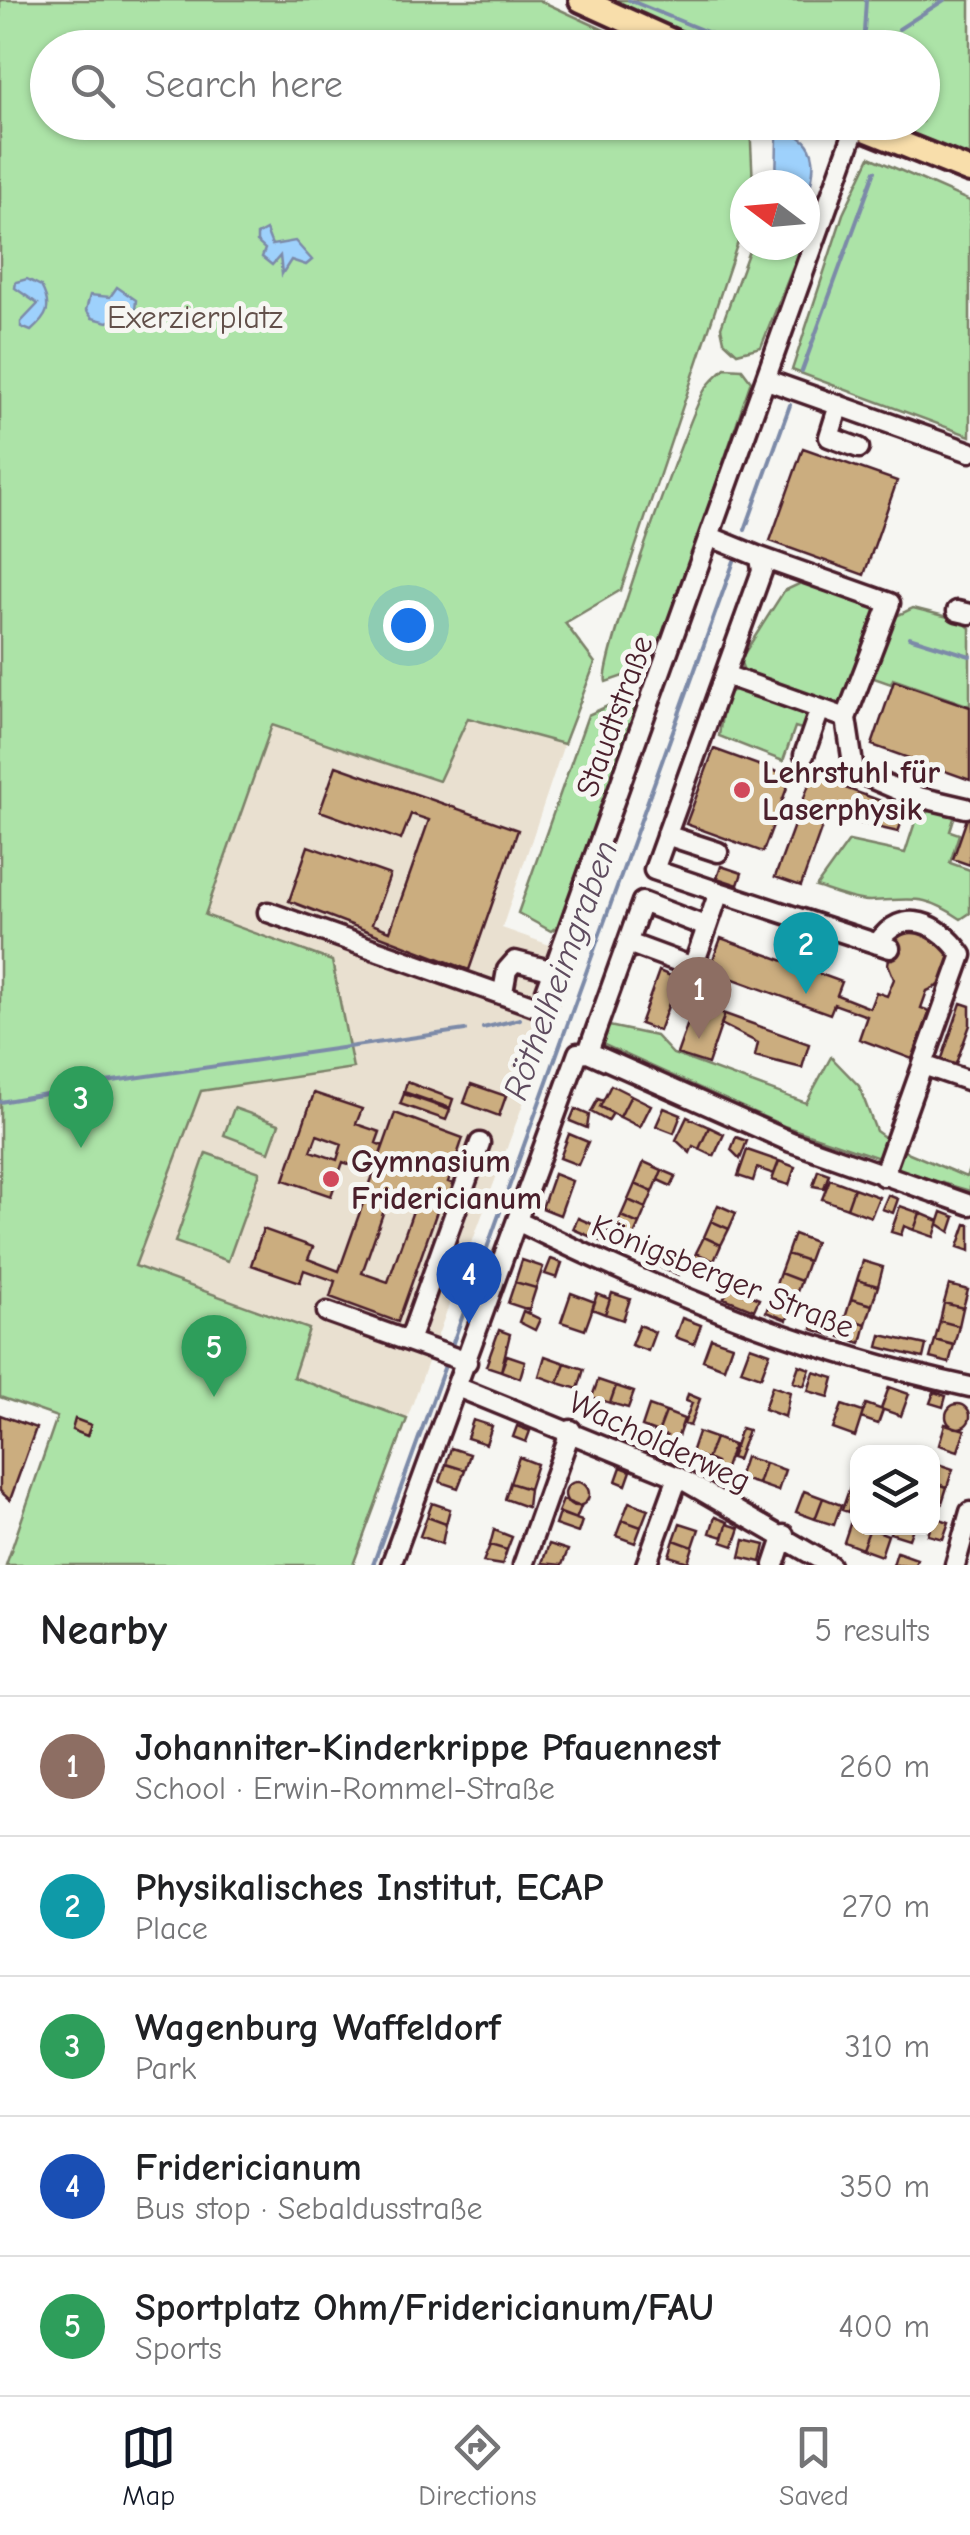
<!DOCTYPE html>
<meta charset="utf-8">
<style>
body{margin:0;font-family:"Comic Neue",sans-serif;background:#f2f2f2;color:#202124}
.controls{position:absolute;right:30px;bottom:30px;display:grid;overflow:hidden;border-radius:20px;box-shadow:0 2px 8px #0004}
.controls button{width:90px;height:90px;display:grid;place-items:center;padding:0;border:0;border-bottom:2px solid #e0e0e0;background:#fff;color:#202124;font:50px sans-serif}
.compass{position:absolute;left:730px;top:170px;width:90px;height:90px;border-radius:50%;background:#fff;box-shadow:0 2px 8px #0004;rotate:286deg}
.you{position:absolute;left:408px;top:625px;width:35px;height:35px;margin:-25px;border:8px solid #fff;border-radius:50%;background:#1a73e8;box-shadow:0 0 0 15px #1a73e833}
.badge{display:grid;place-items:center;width:65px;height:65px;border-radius:50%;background:#111827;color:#fff;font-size:32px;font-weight:700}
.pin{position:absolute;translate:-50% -82px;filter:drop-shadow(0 2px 5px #0008)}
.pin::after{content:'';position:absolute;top:52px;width:35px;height:30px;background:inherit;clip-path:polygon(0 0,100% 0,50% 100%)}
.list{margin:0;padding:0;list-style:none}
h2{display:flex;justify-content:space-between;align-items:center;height:130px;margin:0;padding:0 40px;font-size:42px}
h2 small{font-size:32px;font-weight:400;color:#757577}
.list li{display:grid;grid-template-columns:65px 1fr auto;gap:30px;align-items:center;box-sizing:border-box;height:140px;padding:0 40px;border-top:2px solid #e0e0e0}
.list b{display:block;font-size:38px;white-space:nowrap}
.list p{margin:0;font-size:32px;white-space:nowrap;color:#757577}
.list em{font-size:32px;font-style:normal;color:#757577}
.icon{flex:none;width:55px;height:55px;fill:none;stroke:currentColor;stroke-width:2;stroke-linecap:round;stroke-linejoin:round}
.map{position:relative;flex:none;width:970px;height:1565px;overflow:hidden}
.search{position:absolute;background:#fff;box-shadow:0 2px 8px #0004;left:30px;right:30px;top:30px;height:110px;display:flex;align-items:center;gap:25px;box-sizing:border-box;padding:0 35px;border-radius:55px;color:#757577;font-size:38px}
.sheet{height:830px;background:#fff}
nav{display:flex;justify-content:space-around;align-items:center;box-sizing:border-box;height:140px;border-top:2px solid #e0e0e0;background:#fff;font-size:28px;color:#757577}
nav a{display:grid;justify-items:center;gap:5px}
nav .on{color:#111827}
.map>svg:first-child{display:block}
.built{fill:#e9e0d0}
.green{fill:#ace3a7;stroke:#7b8169;stroke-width:2.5}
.water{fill:#9ed1fc;stroke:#7c8aa8;stroke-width:2.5}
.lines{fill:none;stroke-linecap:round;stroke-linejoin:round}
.stream{stroke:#7c8aa8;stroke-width:4}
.building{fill:#cbad7f;stroke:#4a1f2b;stroke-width:2.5;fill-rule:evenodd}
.minor-casing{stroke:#4a1f2b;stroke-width:25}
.major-casing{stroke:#4a1f2b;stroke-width:30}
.minor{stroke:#f6f6f2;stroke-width:18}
.major{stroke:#f8deab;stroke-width:22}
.poi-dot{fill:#d1495b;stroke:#f6f6f2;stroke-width:4}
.labels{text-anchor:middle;stroke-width:10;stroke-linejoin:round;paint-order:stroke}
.park-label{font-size:32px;fill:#62504a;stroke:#f6f6f2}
.street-label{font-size:32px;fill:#4a1f2b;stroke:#f6f6f2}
.poi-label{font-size:32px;font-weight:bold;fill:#4a1f2b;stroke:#f6f6f2;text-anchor:start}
.water-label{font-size:35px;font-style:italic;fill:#5f4c5f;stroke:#f6f6f2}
</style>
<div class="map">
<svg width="970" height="1565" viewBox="0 0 970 1565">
<rect width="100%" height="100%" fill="#f6f6f2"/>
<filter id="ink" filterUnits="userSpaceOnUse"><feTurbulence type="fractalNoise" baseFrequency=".01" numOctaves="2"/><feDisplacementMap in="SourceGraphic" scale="20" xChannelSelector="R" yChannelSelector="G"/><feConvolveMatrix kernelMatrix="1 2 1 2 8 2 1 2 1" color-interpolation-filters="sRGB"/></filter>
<g filter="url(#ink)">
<path class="built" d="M468,718l96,26 -62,184 76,27 -171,464 -115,-42 16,-48 -173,-62 66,-176 152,-23 -21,-107 -127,-46 67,-190 167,56z"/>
<path class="green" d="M0,0h539l102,47 -593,1v74l702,1 3,62h-8v36l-124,369 -56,33 30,40 -31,81 -96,-26 -29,63 -167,-56 -67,190 127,46 21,107 -152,23 -66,175 174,63 -16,48 114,42 -54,146h-347l51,-148 -57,-20z
M602,0h368v157l-84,-34 36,-1v-74l-212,-1z
M870,157l100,44v235l-178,-66 51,-156z
M751,245h51l-41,102 -24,6 -13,-12 -3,-14z
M725,368l17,1 9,12 -91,268 -25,23 -29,10c-7,-17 82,-263 98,-291 5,-9 14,-16 21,-23z
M803,582l73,21 5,7 -31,89 -11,7 -94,-32 -5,-14 44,-69z
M913,608l47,12 10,8v78l-77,-27 -2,5 -20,-7 21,-59z
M739,688l68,24 -2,18 -10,-3 -12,34 -64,-25 6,-42z
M614,703h24l-75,219 -12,9 -33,-18 70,-198z
M933,808l22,7 -5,16 9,3 -9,29 20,7v43l-9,6c-38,-26 -47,-19 -91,-18 -17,0 -37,-9 -54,-14l33,-46 56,12 10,-31z
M609,1026l47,10 17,18 133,49 25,-46 28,29 17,45 11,8 -5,20 -98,-33 -182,-82z
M234,1108l45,16 -10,28 -45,-17z
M900,1149l66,28 4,-10v24l-75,-22z
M206,1153l54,19 -32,89 -53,-19z"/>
<path class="water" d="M783,130c41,10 32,43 22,74v-19h-29l1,-48z
M266,230l6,15 23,-4 17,19 -6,5 -15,-5 -9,14 -2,-18 -8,9 -10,-8 3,-8 -8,-7v-7z
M27,279l14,7c12,22 6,31 -10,45l-10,-4v-5l17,-18 -23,-16 1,-6z
M117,287l19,13 -1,11 -27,11 -16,-4 -6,-8 4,-15 20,2z"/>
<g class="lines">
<path class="stream" d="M629,0l117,48
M899,29l45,-29
M863,48l3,-48
M802,371l73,-200
M745,530l45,-125
M909,637l61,19
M483,1028l37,-9
M99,1083l366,-53
M0,1102l46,-8
M450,1351l284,-790
M373,1565l74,-205"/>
</g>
<path class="building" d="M803,448l94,33 -33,94 -94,-34z
M894,681l76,26v73l-98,-35z
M714,749l77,28 -28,75 -77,-28z
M816,765l25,9 -4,11 69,25 -8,22 -56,-13 1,-7 -14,-5 -28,79 -26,-9z
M336,766l182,64 -49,140 -180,-69 19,-55 82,29 -18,49 18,7 39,-111 -18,-6 -10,26 -81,-29z
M970,810v55l-17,-6z
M721,866l21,7 -4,12 -21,-7z
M925,927l27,26v11l-10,20 -15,7 -6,17 9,3 -18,48 -53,-20 8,-23 -33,-12 -4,10 -121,-44 12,-32 121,44 -5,13 33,13 6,-16 11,4 7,-17 -6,-15 4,-21 12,-12z
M659,971l19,8 -19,52 -19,-7z
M695,1003l30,11 -17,50 -31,-10z
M961,1003l9,3v19l-16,44 -14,-5z
M725,1014l84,30 -7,24 -47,-12 3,-13 -37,-19z
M407,1082l46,17 -3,9 -46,-16z
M471,1084l35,12 -7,20 -35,-13z
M611,1085l20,10 -11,22 -20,-10z
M314,1093l48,16 -6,15 24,8 -4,11 7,3 -9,27 -31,-11 -12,34 -47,-16zM317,1135l25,9 -5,16 -26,-9z
M404,1094l46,16 -4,10 -46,-16z
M631,1095l20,10 -11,22 -20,-10z
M598,1099l5,2 -3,6 13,6 -5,8 -17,-9z
M664,1108l17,7 -7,18 -18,-7z
M575,1109l14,6 -2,13 -17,-7z
M395,1113l68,25 -15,44 12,4 -5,16 -13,-5 -44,125 -68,-25 5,-16 -31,-11 -4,12 -49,-17 12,-36 50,18 -5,12 31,12zM388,1199l26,9 -26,74 -26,-9z
M687,1117l22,10 -10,22 -6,-3 -3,7 -14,-13z
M709,1127l15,7 -10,22 -15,-7z
M569,1134l19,8 -10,23 -18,-7z
M736,1137l11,4 -7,18 -9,-9z
M747,1150l32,11 -5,13 -17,-6 -4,13 -15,-5z
M779,1161l16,6 -6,18 -17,-5z
M644,1162l18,8 -9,22 -18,-8z
M662,1170l14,6 -5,10 -13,-6z
M818,1170l11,4 -5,14 -11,-2z
M554,1174l18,7 -12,34 -18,-7z
M830,1179l24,9 -7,20 -25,-9z
M635,1184l18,8 -7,16 -18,-8z
M854,1188l25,9 -8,20 -24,-9z
M888,1195l10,4 -5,14 -11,-4z
M628,1200l18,8 -7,16 -18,-8z
M718,1205l18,8 -7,16 -18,-8z
M900,1206l20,7 -6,17 -10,-4 -3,9 -10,-3z
M942,1212l13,5 -5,15 -12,-8z
M920,1213l19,8 -5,16 -20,-7z
M621,1216l18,8 -7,16 -18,-7z
M578,1218l30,13 -5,11 -30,-13z
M711,1221l18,8 -8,16 -17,-8z
M966,1224l4,1v26l-12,-4z
M794,1234l21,8 -7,19 -21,-7z
M704,1237l17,8 -7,16 -18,-8z
M650,1249l33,15 -4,11 -34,-15z
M696,1253l18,8 -7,16 -18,-8z
M787,1254l21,7 -7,20 -21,-8z
M551,1259l11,4 -5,15 -12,-4z
M522,1260l21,7 -7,21 -21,-6z
M863,1261l20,6 -5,19 -21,-6z
M780,1273l21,8 -7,19 -21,-7z
M857,1280l21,6 -6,19 -21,-6z
M515,1282l21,6 -7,22 -21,-7z
M949,1285l19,5 -5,18 -19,-5z
M729,1287l30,12 -5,11 -30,-12z
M571,1293l24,9 -10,28 -24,-8z
M612,1293l18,6 -7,21 -18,-6z
M773,1293l21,7 -7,20 -21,-8z
M597,1294l13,5 -5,15 -13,-5z
M851,1299l21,6 -6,19 -21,-6z
M944,1303l19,5 -4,18 -19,-5z
M523,1311l17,8 -5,11 -16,-8z
M682,1318l19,7 -7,19 -19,-7z
M815,1318l22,6 -4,12 -21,-7z
M845,1318l21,6 -5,19 -21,-6z
M940,1321l19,5 -5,19 -19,-5z
M639,1325l16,7 -7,19 -17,-6z
M499,1330l11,4 -9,37 -15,-5z
M881,1335l45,10 -3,13 -45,-11z
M711,1338l21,7 -8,23 -21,-8z
M935,1340l19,5 -5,18 -19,-5z
M750,1346l20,7 -9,24 -20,-7z
M507,1355l18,6 -5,17 -19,-7z
M545,1356l20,7 -7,20 -19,-7z
M565,1363l19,6 -6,20 -20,-6z
M799,1365l11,4 -6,17 -11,-4z
M814,1372l20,6 -5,19 -21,-6z
M598,1380l18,6 -6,17 -18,-6z
M616,1386l18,6 -6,16 -18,-5z
M772,1386l18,6 -5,25 -21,-8z
M889,1387l20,7 -8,22 -20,-7z
M934,1392l12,4 -3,11 -13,-4z
M688,1394l12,5 -10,27 -6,-2 8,-21 -6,-2z
M946 1416a12 12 0 1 1 24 0a12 12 0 1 1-24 0Z
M866,1404l17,6 -5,14 -17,-6z
M842,1405l21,7 -8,25 -22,-8z
M649,1406l17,6 -8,21 -16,-6z
M666,1412l18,7 -11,32 -10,-4 4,-11 -9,-3z
M0,1415l36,13 -26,72 -10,-9z
M75,1419l16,6 -4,11 -15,-6z
M473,1420l19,6 -6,18 -19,-6z
M945,1424l20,6 -7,21 -19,-6z
M517,1426l13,5 -4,11 -13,-5z
M741,1428l7,2 -11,30 -6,-2z
M698,1432l17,6 -8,21 -16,-6z
M715,1438l18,7 -11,32 -10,-4 4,-10 -9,-4z
M451,1448l19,6 -5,16 -19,-6z
M519,1457l18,7 -8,25 -19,-6z
M745,1457l20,6 -7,21 -20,-6z
M765,1463l20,7 -7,21 -20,-7z
M935,1463l18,6 -6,18 -15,-5z
M446,1464l19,6 -7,18 -18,-6z
M621,1467l10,4 -5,14 -10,-4z
M852,1481l6,2 -10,29 -6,-2z
M932,1482l15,5 -6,19 -9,-3z
M565 1494a12 12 0 1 1 24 0a12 12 0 1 1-24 0Z
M510,1483l19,6 -2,18 -22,-8z
M804,1491l19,7 -8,21 -19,-7z
M823,1498l18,7 -7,20 -19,-6z
M563,1500l18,7 -5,12 -18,-7z
M629,1502l19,7 -7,18 -19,-7z
M432,1503l18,6 -4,15 -19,-7z
M559,1513l23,8 -4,12 -23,-8z
M427,1517l19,7 -4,20 -22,-8z
M715,1517l13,5 -5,15 -13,-4z
M934,1517l15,5 -6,17 -15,-4z
M622,1520l19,7 -6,16 -19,-7z
M851,1521l7,7h12l-8,21 -18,-7z
M680,1523l19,6 -6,18 -19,-7z
M727,1524l13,4 -6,18 -12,-4z
M870,1528l18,7 -7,21 -19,-7z
M892,1528h21l-4,11 -19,-6z
M494,1530l18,7 -5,13 -17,-5z
M674,1540l19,7 -5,15 -19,-6z
M744,1540l21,5 -4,17 -21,-5z
M549,1544l19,6 -6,15 -20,-2z
M490,1545l17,5 -5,15 -19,-3z
M897,1552l20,7 -2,6h-22z"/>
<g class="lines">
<g class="minor-casing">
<path id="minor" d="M767,380l203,72
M839,405l-10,32 30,11
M760,557l130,46 -44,115 8,53 56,24 56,13
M957,611l13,3
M725,675l121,43
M804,755l16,-46
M666,835l52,17
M719,892l171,56
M268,912l272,96 316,-882
M707,927l12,-35 -65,-22 108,-299 -2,-14 -49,-20
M877,944c26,-40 63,-20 85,11l-79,221
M503,992l4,-22 8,-9 39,10
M588,1052l54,-150 65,25 -14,40 -65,-24
M923,1065l47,16
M517,1221c152,75 288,130 453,166
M327,1312l140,50
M409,1341l71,-198
M457,1387l221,90 152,88
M391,1565l187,-512 10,-1 203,90 179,63
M523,1565l48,-135
M646,1565l32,-88
M774,1565l10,-30
M955,1565l15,-53"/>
</g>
<g class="major-casing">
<path id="major" d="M581,0l106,48
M848,122l122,49"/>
</g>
<use href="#minor" class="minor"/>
<use href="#major" class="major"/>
</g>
</g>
<g class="poi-dot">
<circle cx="742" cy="790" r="10"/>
<circle cx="331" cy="1179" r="10"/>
</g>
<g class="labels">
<g class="park-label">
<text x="195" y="328">Exerzierplatz</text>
</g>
<g class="street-label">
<text transform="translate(614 716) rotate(-70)" y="11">Staudtstraße</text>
<text transform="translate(723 1276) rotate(22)" y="11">Königsberger Straße</text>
<text transform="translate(660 1441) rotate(25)" y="11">Wacholderweg</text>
</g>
<g class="poi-label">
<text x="762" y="783">Lehrstuhl für<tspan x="762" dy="37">Laserphysik</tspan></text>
<text x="351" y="1172">Gymnasium<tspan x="351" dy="37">Fridericianum</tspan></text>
</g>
<g class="water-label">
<text transform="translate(560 970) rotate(-70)" y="12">Röthelheimgraben</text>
</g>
</g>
</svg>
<div class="controls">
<button><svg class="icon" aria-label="layers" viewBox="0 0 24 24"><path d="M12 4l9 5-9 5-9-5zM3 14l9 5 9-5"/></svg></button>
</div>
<svg class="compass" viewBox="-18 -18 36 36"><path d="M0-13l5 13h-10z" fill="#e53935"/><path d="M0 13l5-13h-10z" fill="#757577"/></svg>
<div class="you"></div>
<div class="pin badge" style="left:699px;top:1039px;background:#8d6e63">1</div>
<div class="pin badge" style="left:806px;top:994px;background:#0f9aa8">2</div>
<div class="pin badge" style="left:81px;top:1148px;background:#2e9e5b">3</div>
<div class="pin badge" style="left:469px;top:1324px;background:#1a4fb4">4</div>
<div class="pin badge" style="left:214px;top:1397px;background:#2e9e5b">5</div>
<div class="search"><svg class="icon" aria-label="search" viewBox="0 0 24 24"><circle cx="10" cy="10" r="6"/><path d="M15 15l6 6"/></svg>Search here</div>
</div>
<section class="sheet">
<h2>Nearby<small>5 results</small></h2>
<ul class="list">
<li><span class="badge" style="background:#8d6e63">1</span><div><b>Johanniter-Kinderkrippe Pfauennest</b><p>School · Erwin-Rommel-Straße</p></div><em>260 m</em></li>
<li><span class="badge" style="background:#0f9aa8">2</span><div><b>Physikalisches Institut, ECAP</b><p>Place</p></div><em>270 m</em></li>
<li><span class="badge" style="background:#2e9e5b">3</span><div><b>Wagenburg Waffeldorf</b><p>Park</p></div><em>310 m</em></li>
<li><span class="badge" style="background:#1a4fb4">4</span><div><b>Fridericianum</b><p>Bus stop · Sebaldusstraße</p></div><em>350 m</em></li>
<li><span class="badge" style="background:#2e9e5b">5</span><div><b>Sportplatz Ohm/Fridericianum/FAU</b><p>Sports</p></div><em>400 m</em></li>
</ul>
</section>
<nav>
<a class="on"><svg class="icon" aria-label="map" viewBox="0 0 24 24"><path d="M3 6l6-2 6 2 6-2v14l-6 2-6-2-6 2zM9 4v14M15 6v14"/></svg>Map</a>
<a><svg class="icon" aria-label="directions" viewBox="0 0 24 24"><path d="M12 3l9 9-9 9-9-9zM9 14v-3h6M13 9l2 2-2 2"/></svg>Directions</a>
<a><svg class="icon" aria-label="saved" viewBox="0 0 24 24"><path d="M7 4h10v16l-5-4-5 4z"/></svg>Saved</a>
</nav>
